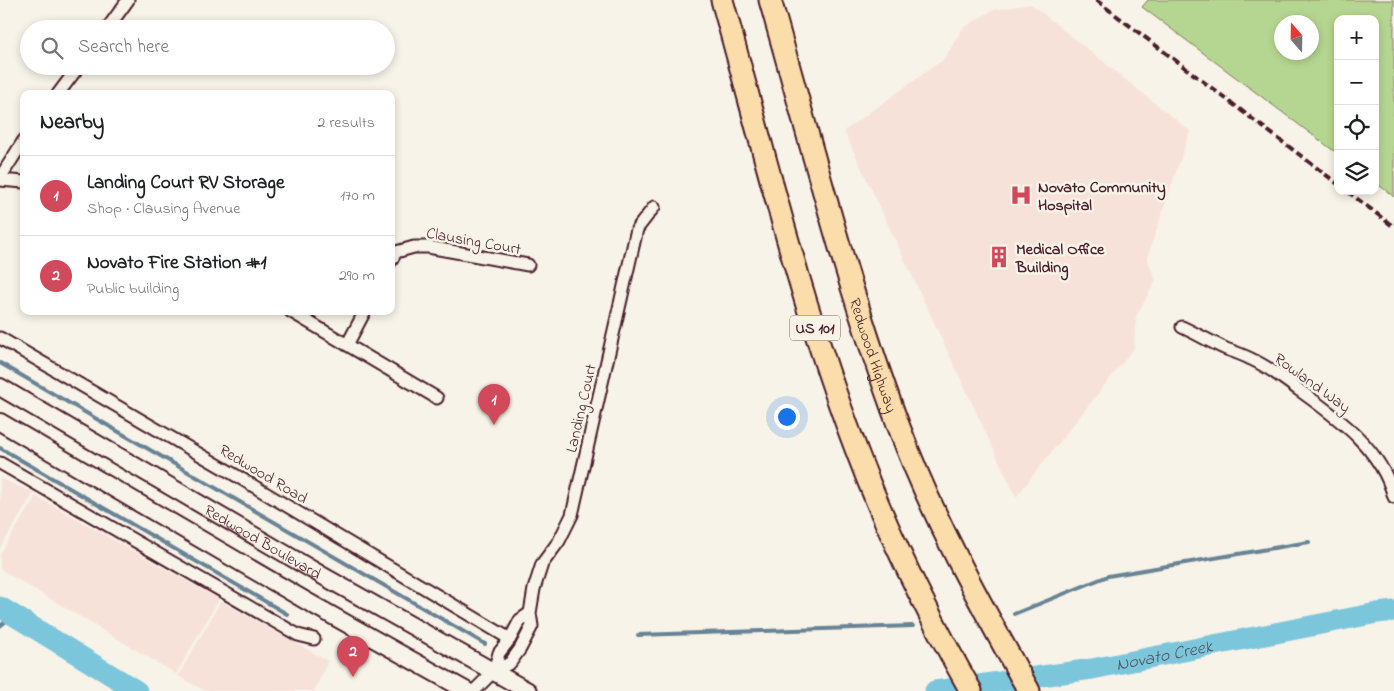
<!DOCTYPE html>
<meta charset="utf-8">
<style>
body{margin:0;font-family:"Indie Flower",sans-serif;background:#f2f2f2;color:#202124}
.controls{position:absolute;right:15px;top:15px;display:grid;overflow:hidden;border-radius:10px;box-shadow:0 2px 8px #0003}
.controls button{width:45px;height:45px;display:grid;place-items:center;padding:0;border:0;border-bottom:1px solid #e0e0e0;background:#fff;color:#202124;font:25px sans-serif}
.compass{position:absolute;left:1274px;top:15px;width:45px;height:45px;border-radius:50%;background:#fff;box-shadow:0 2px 8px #0003;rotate:340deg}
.you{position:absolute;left:786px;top:416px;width:18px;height:18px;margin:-12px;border:4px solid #fff;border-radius:50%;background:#1a73e8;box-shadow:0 0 0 8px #1a73e833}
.badge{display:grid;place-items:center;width:32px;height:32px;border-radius:50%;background:#d1495b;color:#fff;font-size:16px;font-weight:700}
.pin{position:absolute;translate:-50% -41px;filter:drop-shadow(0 1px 2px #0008)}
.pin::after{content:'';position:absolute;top:26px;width:18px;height:15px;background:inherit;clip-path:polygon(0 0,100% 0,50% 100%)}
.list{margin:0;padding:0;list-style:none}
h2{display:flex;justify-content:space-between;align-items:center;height:65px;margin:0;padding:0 20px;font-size:21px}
h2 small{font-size:16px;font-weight:400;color:#757577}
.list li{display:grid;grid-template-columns:32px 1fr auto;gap:15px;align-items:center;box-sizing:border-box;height:80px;padding:0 20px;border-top:1px solid #e0e0e0}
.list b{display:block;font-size:19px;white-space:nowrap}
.list p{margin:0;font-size:16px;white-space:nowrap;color:#757577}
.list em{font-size:16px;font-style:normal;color:#757577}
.icon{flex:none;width:28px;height:28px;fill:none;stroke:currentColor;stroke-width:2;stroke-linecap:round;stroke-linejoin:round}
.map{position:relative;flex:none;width:1394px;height:691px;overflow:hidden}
.search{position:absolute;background:#fff;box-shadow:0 2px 8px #0003;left:20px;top:20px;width:375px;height:55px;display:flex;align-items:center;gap:12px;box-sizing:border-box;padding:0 18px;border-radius:28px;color:#757577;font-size:19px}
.panel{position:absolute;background:#fff;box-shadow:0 2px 8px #0003;left:20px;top:90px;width:375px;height:225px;border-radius:10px}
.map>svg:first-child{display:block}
.built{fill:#f7e2da}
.green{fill:#b5d690;stroke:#807a5e;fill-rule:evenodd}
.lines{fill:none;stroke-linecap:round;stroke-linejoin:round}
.stream{stroke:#688395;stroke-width:4}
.river{stroke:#7cc6dc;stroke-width:21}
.street-casing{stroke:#4a1f2b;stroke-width:15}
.secondary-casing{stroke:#4a1f2b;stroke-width:20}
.highway-casing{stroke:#4a1f2b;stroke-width:25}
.street{stroke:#f7f3e8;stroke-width:11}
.secondary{stroke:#f7f3e8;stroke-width:16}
.highway{stroke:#faddab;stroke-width:21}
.rail{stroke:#4a1f2b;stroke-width:4;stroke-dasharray:8 4;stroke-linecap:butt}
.labels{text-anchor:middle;stroke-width:5;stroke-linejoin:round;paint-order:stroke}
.shield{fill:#f7f3e8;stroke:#7e5f64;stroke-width:1}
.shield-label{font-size:15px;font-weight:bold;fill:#4a1f2b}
.poi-label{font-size:16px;font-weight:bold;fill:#4a1f2b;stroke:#f7f3e8;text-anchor:start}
.street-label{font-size:16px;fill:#4a1f2b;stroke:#f7f3e8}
.water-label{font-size:18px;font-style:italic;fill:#595160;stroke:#f7f3e8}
</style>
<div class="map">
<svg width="1394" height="691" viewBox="0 0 1394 691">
<rect width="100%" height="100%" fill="#f7f3e8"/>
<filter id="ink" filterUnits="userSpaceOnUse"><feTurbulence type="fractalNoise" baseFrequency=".02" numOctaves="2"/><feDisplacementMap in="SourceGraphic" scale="10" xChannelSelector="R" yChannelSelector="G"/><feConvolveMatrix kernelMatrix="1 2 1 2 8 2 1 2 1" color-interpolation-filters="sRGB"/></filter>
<g filter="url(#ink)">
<path class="built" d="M1031,4l159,127 -43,127 9,22 -20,37 -2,31 -118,149 -172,-366 100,-72 19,-31 30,-18z
M0,478l34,15 -34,55z
M36,496l183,103 -43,75 -176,-105v-15z
M221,601l107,60 -14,30h-109l-27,-15z"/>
<path class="green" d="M1148,0h246v197l-19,-15v-163h-37v135l-196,-147zM1282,22h30v30h-30z"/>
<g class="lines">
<path class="stream" d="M0,363l485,281
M0,448l287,166
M1014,614l94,-38 201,-34
M0,626l13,-10
M638,635l275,-9"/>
<g class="river">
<path d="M0,607l137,84"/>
<path id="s1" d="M935,691l157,-22 285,-56 17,-2"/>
</g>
<g class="street-casing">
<path id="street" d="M107,29l21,-29
M58,94l21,-28
M0,178l24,-38
M0,180l24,2
M391,261l5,-9 18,-5h14l100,18
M290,311l147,87
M1182,327c15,7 29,15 44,22 9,3 17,6 25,10 18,8 33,20 48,31 39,28 82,58 95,107
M0,338l230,134 280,167
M347,345l18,-34
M0,463l298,172 16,4
M494,671l5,-18 11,-14 10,-19 10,-7
M474,691l20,-20 16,-8 10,-14 12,-23 -2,-13 4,-24 8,-25 17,-23 13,-26 65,-286 17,-22"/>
</g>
<g class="secondary-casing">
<g id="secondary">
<path id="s2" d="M0,387l323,189 205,115"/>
<path d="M0,422l308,180 159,89"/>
</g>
</g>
<g class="highway-casing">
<g id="highway">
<path d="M722,0c42,150 78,303 134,449 31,83 71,164 115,242"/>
<path id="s3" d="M770,0c41,143 77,288 129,427 34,92 82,178 130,264"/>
</g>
</g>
<use href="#street" class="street"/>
<use href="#secondary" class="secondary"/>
<use href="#highway" class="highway"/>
<path class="rail" d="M1096,0l242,184
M1347,191l47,36"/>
</g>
</g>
<defs>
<g id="hospital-bare" transform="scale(1.725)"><path d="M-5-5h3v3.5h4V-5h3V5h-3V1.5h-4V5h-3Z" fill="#d1495b" stroke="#f7f3e8" stroke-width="2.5" paint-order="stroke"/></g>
<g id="building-bare" transform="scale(1.725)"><path d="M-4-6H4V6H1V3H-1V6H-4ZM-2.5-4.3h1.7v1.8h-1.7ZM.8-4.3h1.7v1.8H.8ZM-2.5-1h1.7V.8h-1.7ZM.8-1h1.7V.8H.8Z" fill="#d1495b" stroke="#f7f3e8" stroke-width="2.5" paint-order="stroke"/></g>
</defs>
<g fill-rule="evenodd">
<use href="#hospital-bare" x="1021" y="195"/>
<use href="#building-bare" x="999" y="257"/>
</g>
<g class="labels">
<rect class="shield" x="790" y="315.5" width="50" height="25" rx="4"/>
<g class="shield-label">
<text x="815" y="333">US 101</text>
</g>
<g class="poi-label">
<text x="1038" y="192">Novato Community<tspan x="1038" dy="18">Hospital</tspan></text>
<text x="1016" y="254">Medical Office<tspan x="1016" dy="18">Building</tspan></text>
</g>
<g class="street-label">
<text transform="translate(474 240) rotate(10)" y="6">Clausing Court</text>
<text dy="6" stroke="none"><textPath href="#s3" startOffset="370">Redwood Highway</textPath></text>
<text transform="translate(1313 382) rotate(36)" y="6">Rowland Way</text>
<text transform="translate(580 408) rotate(-77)" y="6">Landing Court</text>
<text transform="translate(264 473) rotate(31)" y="6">Redwood Road</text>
<text dy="6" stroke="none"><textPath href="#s2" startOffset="305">Redwood Boulevard</textPath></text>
</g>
<g class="water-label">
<text dy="6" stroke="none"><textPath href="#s1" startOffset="232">Novato Creek</textPath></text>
</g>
</g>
</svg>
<div class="controls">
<button>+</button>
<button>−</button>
<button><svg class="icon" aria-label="locate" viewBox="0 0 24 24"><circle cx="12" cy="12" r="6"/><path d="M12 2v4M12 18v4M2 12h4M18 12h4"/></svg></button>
<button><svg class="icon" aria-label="layers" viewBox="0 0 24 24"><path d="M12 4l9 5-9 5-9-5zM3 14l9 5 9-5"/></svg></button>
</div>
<svg class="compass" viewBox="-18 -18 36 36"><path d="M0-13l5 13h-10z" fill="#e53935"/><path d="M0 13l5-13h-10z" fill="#757577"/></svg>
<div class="you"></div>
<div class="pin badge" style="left:494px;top:425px">1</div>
<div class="pin badge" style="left:353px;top:677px">2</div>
<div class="search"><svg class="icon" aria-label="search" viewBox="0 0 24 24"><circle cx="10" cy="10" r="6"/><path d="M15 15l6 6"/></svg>Search here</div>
<section class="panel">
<h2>Nearby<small>2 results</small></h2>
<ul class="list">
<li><span class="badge">1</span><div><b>Landing Court RV Storage</b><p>Shop · Clausing Avenue</p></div><em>170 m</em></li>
<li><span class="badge">2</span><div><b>Novato Fire Station #1</b><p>Public building</p></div><em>290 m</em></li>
</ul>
</section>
</div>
